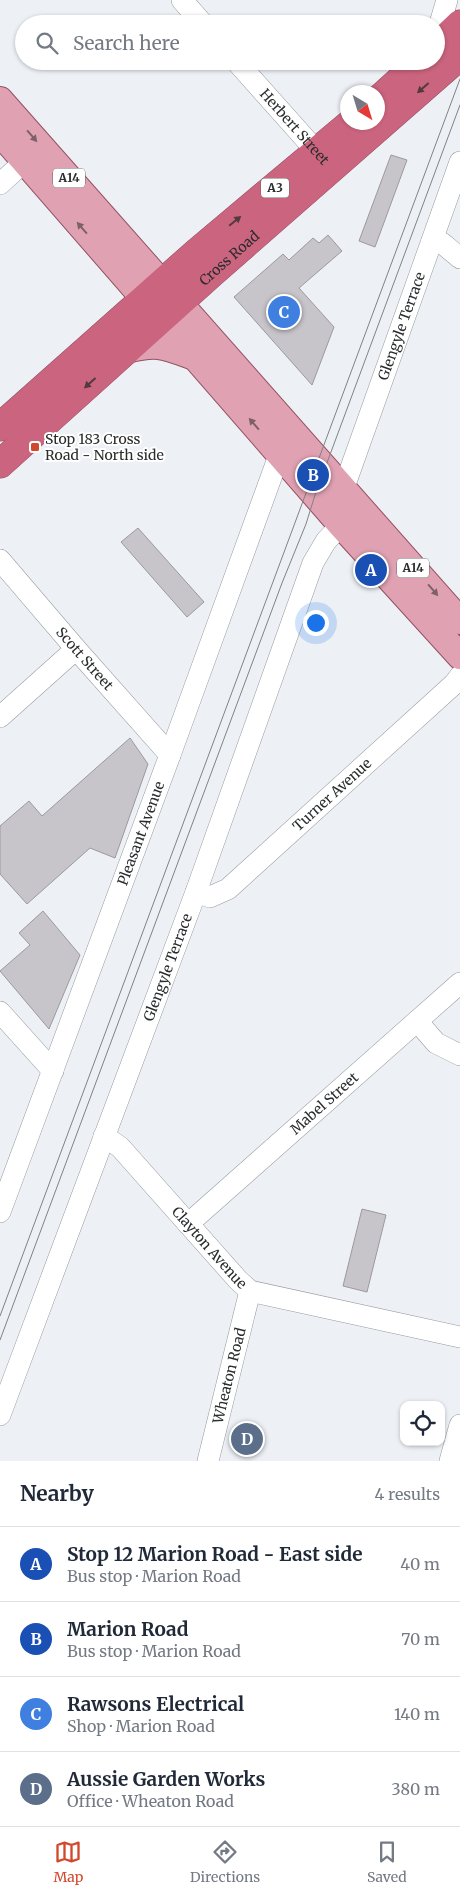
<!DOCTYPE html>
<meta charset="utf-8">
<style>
body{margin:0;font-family:Merriweather,serif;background:#f6f6f7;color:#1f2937}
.controls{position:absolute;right:15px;bottom:15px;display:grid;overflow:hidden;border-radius:10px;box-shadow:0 1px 4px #0004}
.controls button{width:45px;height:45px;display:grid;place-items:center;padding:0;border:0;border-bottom:1px solid #e0e1e3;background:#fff;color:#1f2937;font:25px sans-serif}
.compass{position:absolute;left:340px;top:85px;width:45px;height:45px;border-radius:50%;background:#fff;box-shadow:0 1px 4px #0004;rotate:142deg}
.you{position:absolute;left:315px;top:622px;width:18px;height:18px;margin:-12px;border:4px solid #fff;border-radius:50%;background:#1a73e8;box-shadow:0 0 0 8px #1a73e833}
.badge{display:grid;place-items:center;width:32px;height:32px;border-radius:50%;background:#d3482b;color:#fff;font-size:16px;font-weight:700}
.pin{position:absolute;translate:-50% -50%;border:2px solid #fff;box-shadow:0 1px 5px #0006}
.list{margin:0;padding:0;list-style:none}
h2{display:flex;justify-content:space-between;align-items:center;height:65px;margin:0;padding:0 20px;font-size:21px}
h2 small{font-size:16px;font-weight:400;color:#747a83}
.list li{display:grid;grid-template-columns:32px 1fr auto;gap:15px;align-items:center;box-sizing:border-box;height:75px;padding:0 20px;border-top:1px solid #e0e1e3}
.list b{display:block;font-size:19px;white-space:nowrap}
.list p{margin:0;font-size:16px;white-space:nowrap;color:#747a83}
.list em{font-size:16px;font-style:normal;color:#747a83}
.icon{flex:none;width:28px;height:28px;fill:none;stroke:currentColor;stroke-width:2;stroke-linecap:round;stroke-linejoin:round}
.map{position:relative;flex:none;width:460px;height:1461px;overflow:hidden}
.search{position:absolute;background:#fff;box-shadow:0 1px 4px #0004;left:15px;right:15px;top:15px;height:55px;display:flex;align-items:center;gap:12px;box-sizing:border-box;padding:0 18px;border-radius:28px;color:#747a83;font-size:19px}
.sheet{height:365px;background:#fff}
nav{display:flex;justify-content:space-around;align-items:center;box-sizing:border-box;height:70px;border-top:1px solid #e0e1e3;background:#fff;font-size:14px;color:#747a83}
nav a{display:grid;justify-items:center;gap:2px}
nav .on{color:#d3482b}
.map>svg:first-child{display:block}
.building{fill:#c7c5ca;stroke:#9b999e}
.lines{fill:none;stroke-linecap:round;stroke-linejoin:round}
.minor-casing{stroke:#979b9f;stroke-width:22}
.major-casing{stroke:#935062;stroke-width:28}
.highway-casing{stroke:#935062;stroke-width:29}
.minor{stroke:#fff;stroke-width:21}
.major{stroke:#e0a2b2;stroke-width:26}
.highway{stroke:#cb647e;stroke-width:28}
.tram{stroke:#808285;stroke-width:1}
.oneway{fill:#523a41}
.oneway2{fill:#7c6169}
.poi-dot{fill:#d3482b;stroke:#fff;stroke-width:2}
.labels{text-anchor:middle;stroke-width:4;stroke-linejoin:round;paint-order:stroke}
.shield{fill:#fff;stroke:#6a6b6c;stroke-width:1}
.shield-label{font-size:12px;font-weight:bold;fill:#2a2c2d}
.street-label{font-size:14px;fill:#2a2c2d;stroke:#fff}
.poi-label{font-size:14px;fill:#2a2c2d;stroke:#fff;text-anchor:start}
</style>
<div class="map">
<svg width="460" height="1461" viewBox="0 0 460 1461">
<rect width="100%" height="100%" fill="#edf1f5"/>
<path class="building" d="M391,155l16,5 -32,87 -16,-6z
M328,235l14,16 -43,37 35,39 -22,58 -78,-88 49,-43 6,6 24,-22 6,5z
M138,528l66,74 -17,15 -66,-75z
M130,738l18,26 -33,94 -25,-10 -63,56 -27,-30v-48l29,-25 13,15z
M43,911l37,44 -31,74 -49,-58 30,-26 -11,-12z
M362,1209l24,6 -19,77 -24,-6z"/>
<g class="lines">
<g class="minor-casing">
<g id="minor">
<path d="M182,0l21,24"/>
<path d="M436,37l11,-37"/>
<path id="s1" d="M236,61l90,101"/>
<path d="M0,184l25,-23"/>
<path d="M432,241l10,2 18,15"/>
<path id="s2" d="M343,490l117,-328"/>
<path id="s3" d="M0,560l76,89 94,106"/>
<path d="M0,717l76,-68"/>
<path id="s4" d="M196,892l14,5 18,-8 226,-205 6,-8"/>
<path d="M0,1012l53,59"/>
<path d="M417,1021l19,22 24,12"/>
<path id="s5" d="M104,1136l16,11 118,133 12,11 210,46"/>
<path id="s6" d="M0,1212l170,-457 110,-302"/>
<path id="s7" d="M188,1224l272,-241"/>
<path id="s8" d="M0,1415l196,-523 117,-329 13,-22 15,-16"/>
<path id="s9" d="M208,1461l42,-170"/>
<path d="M450,1461l10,-36"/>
</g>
</g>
<g class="major-casing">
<path id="major" d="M0,100l460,521
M0,133l341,392 119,131
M127,350c31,-8 37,-4 67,7"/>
</g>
<g class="highway-casing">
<g id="highway">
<path d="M436,47l24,-23"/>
<path d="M378,100l43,-39"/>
<path d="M0,427l197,-175 155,-130"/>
<path id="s10" d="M0,464l211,-190 249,-218"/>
</g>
</g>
<use href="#minor" class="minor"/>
<use href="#major" class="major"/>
<use href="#highway" class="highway"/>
<path class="tram" d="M0,1316l460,-1237
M0,1340l282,-757 24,-59 9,-29 145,-390"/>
</g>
<defs><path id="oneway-solid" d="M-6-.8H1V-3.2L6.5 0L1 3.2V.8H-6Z" transform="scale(1.25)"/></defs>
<g class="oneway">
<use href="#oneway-solid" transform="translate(423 88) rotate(139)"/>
<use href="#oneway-solid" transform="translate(235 221) rotate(-39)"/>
<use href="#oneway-solid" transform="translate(90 383) rotate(138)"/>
</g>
<g class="oneway2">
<use href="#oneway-solid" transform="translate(32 136) rotate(49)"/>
<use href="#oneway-solid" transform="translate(82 228) rotate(-131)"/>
<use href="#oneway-solid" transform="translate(254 424) rotate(-131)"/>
<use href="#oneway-solid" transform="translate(433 590) rotate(49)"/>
</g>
<rect class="poi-dot" x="30" y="442" width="10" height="10" rx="2.5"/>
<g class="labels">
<g class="shield">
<rect x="53" y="168.5" width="32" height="19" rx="4"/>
<rect x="261" y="178.5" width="28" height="19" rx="4"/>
<rect x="397" y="558.5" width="32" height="19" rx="4"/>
</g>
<g class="shield-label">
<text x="69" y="182">A14</text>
<text x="275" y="192">A3</text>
<text x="413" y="572">A14</text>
</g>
<g class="street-label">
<text dy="5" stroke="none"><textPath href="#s1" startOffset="88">Herbert Street</textPath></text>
<text dy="5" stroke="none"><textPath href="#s10" startOffset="308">Cross Road</textPath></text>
<text dy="5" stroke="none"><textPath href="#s2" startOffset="174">Glengyle Terrace</textPath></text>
<text dy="5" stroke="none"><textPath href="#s3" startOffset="130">Scott Street</textPath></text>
<text dy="5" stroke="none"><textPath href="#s4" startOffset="175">Turner Avenue</textPath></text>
<text dy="5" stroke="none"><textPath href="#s6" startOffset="404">Pleasant Avenue</textPath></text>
<text dy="5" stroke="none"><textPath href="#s8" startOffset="478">Glengyle Terrace</textPath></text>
<text dy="5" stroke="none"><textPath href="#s7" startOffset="182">Mabel Street</textPath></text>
<text dy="5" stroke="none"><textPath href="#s5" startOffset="154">Clayton Avenue</textPath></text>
<text dy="5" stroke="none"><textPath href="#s9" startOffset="88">Wheaton Road</textPath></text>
</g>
<g class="poi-label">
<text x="45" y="444">Stop 183 Cross<tspan x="45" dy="16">Road - North side</tspan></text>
</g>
</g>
</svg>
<div class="controls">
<button><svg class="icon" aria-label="locate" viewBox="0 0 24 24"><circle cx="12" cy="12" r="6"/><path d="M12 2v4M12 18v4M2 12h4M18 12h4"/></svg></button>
</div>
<svg class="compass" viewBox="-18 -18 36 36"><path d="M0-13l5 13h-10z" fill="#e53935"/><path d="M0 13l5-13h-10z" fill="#747a83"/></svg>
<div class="you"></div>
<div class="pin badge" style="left:371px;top:570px;background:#1a4fb4">A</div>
<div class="pin badge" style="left:313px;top:475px;background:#1a4fb4">B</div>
<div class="pin badge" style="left:284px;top:312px;background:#3f7fe0">C</div>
<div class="pin badge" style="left:247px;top:1439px;background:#5c6f8a">D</div>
<div class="search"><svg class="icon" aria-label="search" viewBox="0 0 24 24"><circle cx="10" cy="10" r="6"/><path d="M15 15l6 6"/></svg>Search here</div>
</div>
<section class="sheet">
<h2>Nearby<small>4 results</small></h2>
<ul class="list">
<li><span class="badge" style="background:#1a4fb4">A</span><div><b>Stop 12 Marion Road - East side</b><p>Bus stop · Marion Road</p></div><em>40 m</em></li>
<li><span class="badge" style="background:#1a4fb4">B</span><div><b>Marion Road</b><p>Bus stop · Marion Road</p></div><em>70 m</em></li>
<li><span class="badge" style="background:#3f7fe0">C</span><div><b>Rawsons Electrical</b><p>Shop · Marion Road</p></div><em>140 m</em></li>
<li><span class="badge" style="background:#5c6f8a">D</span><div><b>Aussie Garden Works</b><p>Office · Wheaton Road</p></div><em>380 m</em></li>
</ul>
</section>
<nav>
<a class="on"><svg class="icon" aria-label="map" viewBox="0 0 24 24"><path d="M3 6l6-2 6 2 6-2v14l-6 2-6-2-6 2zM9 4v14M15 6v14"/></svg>Map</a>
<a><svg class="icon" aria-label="directions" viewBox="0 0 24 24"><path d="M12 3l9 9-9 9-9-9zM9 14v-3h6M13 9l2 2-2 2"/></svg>Directions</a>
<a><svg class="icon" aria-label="saved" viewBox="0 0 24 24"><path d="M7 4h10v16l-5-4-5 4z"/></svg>Saved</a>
</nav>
